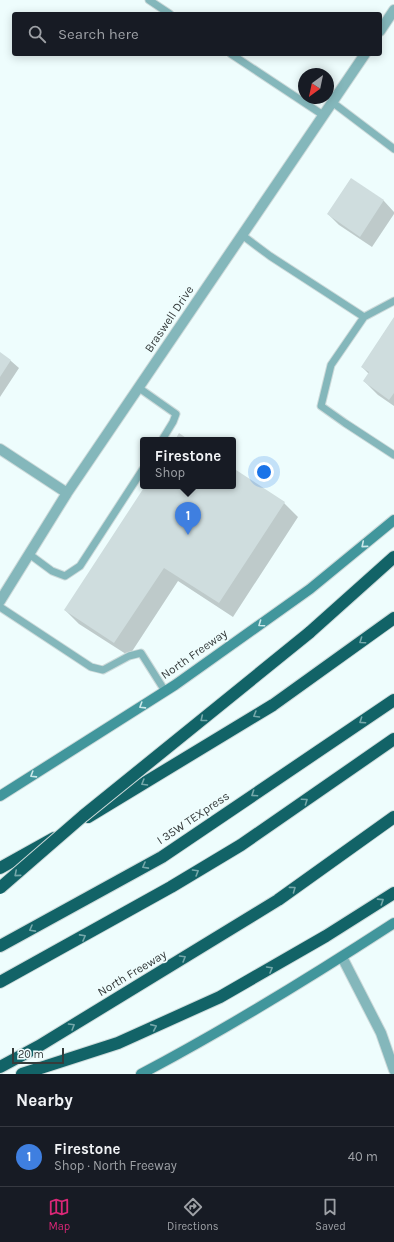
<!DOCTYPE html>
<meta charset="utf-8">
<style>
body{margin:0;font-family:Karla,sans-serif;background:#20242c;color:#f1f3f6}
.compass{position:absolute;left:298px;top:68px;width:36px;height:36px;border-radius:50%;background:#171b24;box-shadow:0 2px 10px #0003;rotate:213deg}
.scale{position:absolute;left:12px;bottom:10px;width:52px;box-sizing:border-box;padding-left:4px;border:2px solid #363c3c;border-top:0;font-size:11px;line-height:14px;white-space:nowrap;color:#363c3c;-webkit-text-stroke:3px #eefdfd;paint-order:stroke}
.you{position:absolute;left:264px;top:472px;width:14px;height:14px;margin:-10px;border:3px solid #fff;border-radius:50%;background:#1a73e8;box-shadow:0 0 0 6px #1a73e833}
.badge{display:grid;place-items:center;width:26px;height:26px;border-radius:50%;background:#db2777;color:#fff;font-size:13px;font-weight:700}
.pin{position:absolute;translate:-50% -33px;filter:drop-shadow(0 1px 2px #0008)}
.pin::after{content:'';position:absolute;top:21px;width:14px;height:12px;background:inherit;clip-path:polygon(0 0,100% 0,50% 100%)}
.popup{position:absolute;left:140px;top:437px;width:96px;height:52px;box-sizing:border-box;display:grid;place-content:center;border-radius:4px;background:#171b24;filter:drop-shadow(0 1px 3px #0005);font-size:13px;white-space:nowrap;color:#9ea1a6}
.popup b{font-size:15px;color:#f1f3f6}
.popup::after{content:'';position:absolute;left:50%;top:100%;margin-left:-8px;border:8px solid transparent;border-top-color:#171b24}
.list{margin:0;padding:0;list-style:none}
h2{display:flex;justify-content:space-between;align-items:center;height:52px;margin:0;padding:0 16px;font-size:17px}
h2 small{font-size:13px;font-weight:400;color:#9ea1a6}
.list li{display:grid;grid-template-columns:26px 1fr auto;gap:12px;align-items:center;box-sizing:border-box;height:60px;padding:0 16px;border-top:1px solid #363941}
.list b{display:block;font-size:15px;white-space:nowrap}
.list p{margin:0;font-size:13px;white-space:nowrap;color:#9ea1a6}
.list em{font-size:13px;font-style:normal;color:#9ea1a6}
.icon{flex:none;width:22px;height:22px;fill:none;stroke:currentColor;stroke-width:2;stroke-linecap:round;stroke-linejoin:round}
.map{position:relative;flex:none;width:394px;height:1074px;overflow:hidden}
.search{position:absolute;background:#171b24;box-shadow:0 2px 10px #0003;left:12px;right:12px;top:12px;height:44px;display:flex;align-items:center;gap:10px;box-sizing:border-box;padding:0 14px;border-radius:4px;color:#9ea1a6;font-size:15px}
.sheet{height:112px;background:#171b24}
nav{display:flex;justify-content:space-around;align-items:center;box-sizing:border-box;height:56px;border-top:1px solid #363941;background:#171b24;font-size:11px;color:#9ea1a6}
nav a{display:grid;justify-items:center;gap:2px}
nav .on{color:#db2777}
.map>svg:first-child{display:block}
.shadow{fill:#0003}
.building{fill:#cfddde}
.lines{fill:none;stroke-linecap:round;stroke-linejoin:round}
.lane-casing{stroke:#cddada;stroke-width:9}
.street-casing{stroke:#cddada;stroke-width:12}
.secondary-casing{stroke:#cddada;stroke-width:12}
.highway-casing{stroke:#cddada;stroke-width:14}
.lane{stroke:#84b7bb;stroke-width:7}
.street{stroke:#84b7bb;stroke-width:10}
.secondary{stroke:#41969c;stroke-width:10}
.highway{stroke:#126367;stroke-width:12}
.highway-bridge-casing{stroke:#cddada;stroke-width:14;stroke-linecap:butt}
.highway-bridge{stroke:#126367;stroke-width:12}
.oneway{stroke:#cbe8ea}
.oneway2{stroke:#75a8aa}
.labels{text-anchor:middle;stroke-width:3.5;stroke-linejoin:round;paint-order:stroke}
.street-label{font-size:12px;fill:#363c3c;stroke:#eefdfd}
</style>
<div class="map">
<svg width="394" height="1074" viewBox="0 0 394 1074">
<rect width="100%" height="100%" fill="#eefdfd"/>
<path class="shadow" d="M351,179l33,22 10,11v2l-22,33 -33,-22 -11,-11z
M394,318v88l-16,-11 -14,-14 5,-7 -7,-7z
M0,354l11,7 8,7 -19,29z
M233,470l51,33 14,14 -65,100 -55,-36 -49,75 -50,-32 -14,-14 81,-124h87z"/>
<path class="building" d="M351,178l33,22 -24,37 -33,-23z
M394,317v76l-5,7 -26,-19 6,-9 -8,-5z
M0,352l11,8 -11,17z
M179,433l10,7h-14z
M233,468l52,34 -66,101 -55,-35 -50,75 -50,-33 81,-124h88z"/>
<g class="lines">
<g class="lane-casing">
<path id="lane" d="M149,0l21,14
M231,54l92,61
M332,102l62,47
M242,235l28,21 94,61 -33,48 -10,41 24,17 49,32
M364,317l30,-16
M139,388l37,26 -3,8 -11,18
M29,554l23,17 13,5 15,-10 63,-97
M0,607l91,60 12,3 26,-14 12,-3 24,38"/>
</g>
<g class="street-casing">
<path id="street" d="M380,31l14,-21
M0,449l67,44
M0,601l67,-108 298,-439
M342,957l39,76 13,37"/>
</g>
<g class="secondary-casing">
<path id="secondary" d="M0,796l175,-111 135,-96 84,-69
M141,1074c87,-46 170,-97 253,-151"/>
</g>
<g class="highway-casing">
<path id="highway" d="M309,633l85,-76
M88,817l185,-112 121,-87
M0,868l54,-30
M0,946l162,-89 232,-157
M0,982l171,-95 70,-42 153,-106
M0,1067l39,-21 239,-146 116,-83
M22,1074l96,-31 102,-46 106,-61 68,-43"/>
</g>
<use href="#lane" class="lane"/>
<use href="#street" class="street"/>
<use href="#secondary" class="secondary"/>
<use href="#highway" class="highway"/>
<g class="highway-bridge-casing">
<path id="highway-bridge" d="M0,888l83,-72 226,-183"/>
</g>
<use href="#highway-bridge" class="highway-bridge"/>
</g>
<defs><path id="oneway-chevron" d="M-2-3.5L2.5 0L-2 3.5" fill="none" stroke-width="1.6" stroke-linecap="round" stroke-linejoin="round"/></defs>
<g class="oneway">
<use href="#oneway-chevron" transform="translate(364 545) rotate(140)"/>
<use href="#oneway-chevron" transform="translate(261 624) rotate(145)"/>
<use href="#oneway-chevron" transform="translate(142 706) rotate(148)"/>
<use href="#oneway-chevron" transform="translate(33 775) rotate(148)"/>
</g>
<g class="oneway2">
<use href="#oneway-chevron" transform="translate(362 641) rotate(145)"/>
<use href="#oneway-chevron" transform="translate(256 715) rotate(149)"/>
<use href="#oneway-chevron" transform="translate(203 719) rotate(141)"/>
<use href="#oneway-chevron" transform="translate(362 721) rotate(146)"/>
<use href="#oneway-chevron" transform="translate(144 783) rotate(149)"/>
<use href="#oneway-chevron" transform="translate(254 794) rotate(146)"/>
<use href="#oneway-chevron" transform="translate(305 801) rotate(-35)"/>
<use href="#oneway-chevron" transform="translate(145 866) rotate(151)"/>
<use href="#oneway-chevron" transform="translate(196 872) rotate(-31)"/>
<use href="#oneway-chevron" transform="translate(17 874) rotate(139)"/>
<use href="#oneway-chevron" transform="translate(293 889) rotate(-36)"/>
<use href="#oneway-chevron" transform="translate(381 901) rotate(-33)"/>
<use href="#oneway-chevron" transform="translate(32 929) rotate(151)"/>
<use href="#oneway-chevron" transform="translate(83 937) rotate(-29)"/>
<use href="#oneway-chevron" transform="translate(183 958) rotate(-31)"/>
<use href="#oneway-chevron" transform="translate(270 969) rotate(-30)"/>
<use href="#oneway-chevron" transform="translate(72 1026) rotate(-31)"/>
<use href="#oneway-chevron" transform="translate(154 1027) rotate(-24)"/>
</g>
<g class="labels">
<g class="street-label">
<text transform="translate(169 319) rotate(-56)" y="4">Braswell Drive</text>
<text transform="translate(194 654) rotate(-35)" y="4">North Freeway</text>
<text transform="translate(193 818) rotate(-34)" y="4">I 35W TEXpress</text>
<text transform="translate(132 973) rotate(-31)" y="4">North Freeway</text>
</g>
</g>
</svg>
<svg class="compass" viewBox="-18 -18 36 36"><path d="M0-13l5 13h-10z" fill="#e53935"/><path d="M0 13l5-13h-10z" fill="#9ea1a6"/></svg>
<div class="scale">20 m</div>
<div class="you"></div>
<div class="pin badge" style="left:188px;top:535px;background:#3f7fe0">1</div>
<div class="popup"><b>Firestone</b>Shop</div>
<div class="search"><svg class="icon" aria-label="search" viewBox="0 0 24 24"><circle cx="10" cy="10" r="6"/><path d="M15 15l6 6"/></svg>Search here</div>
</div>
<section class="sheet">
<h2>Nearby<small></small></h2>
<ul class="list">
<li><span class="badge" style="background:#3f7fe0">1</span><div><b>Firestone</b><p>Shop · North Freeway</p></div><em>40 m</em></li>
</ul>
</section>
<nav>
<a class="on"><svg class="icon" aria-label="map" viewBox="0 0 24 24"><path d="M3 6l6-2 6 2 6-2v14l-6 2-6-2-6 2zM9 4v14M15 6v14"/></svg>Map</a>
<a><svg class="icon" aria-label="directions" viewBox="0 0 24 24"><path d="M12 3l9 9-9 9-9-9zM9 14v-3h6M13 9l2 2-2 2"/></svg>Directions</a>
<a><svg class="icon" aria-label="saved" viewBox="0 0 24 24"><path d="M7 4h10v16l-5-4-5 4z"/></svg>Saved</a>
</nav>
